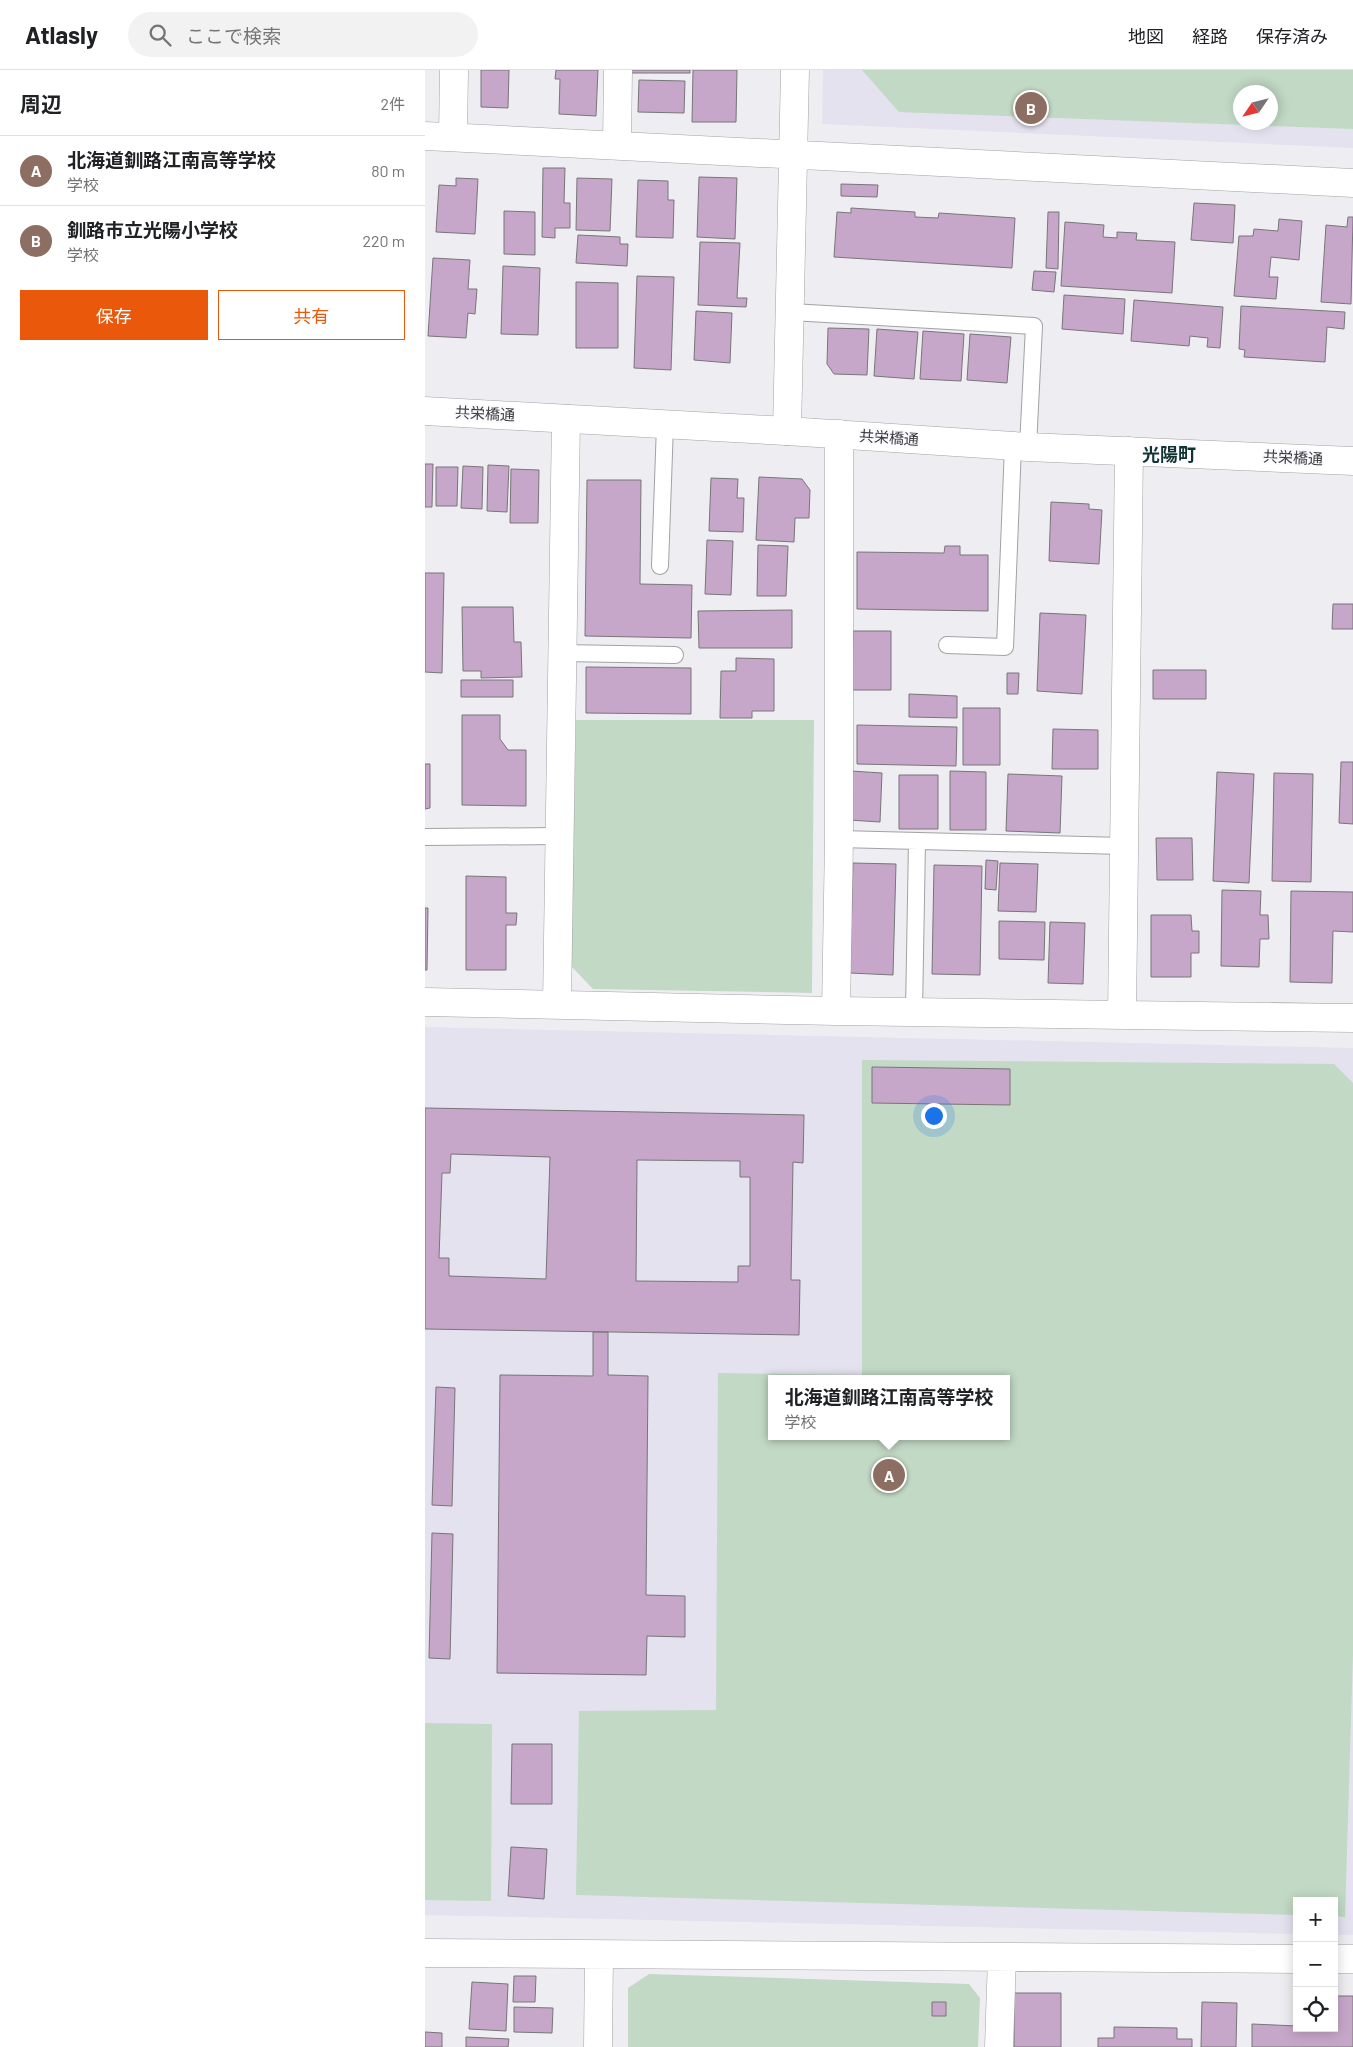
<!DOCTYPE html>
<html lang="ja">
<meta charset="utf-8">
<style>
body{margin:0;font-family:Barlow,"Noto Sans JP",sans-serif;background:#f2f2f2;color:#202124}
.controls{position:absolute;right:15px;bottom:15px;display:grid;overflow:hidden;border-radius:0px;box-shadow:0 2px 12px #0003}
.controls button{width:45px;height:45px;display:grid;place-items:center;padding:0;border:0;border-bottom:1px solid #e0e0e0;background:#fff;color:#202124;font:25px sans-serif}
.compass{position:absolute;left:808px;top:15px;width:45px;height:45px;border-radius:50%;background:#fff;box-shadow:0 2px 12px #0003;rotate:235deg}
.you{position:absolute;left:508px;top:1045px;width:18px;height:18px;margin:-12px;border:4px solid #fff;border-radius:50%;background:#1a73e8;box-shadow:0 0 0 8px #1a73e833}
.badge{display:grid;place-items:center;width:32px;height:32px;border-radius:50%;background:#ea580c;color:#fff;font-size:16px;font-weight:700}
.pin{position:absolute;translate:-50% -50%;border:2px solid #fff;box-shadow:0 1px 5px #0006}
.popup{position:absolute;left:343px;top:1305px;width:242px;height:65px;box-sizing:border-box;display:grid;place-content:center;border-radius:0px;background:#fff;filter:drop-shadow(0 1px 4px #0005);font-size:16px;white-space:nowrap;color:#757577}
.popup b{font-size:19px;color:#202124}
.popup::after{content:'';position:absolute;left:50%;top:100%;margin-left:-10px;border:10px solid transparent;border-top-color:#fff}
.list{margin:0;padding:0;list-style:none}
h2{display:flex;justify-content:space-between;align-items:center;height:65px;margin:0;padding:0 20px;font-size:21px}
h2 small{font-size:16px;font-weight:400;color:#757577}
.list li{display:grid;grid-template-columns:32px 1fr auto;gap:15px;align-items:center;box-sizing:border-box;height:70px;padding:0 20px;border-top:1px solid #e0e0e0}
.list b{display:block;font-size:19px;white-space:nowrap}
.list p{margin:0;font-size:16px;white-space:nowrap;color:#757577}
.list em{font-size:16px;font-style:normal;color:#757577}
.actions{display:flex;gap:10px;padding:15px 20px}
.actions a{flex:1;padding:11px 0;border:1px solid #ea580c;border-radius:0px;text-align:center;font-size:18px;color:#ea580c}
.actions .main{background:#ea580c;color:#fff}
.icon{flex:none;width:28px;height:28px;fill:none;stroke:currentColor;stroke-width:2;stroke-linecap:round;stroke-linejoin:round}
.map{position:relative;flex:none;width:928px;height:1977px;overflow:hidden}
header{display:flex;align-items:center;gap:30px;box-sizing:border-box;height:70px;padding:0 25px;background:#fff;border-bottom:1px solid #e0e0e0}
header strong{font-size:24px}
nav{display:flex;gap:28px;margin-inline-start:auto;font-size:18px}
.search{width:350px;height:45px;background:#f2f2f2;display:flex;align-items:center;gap:12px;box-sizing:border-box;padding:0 18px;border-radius:28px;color:#757577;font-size:19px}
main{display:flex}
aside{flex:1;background:#fff}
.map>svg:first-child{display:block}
.built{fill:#e3e2ee;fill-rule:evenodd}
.green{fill:#c2d9c5;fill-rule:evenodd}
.building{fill:#c7a7c9;stroke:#787578;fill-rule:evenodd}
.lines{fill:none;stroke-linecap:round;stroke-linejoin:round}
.lane-casing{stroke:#a2a2a6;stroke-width:18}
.street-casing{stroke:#a2a2a6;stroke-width:29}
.secondary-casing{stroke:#a2a2a6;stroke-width:29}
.lane{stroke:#fff;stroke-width:16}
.street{stroke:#fff;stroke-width:28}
.secondary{stroke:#fff;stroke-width:28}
.labels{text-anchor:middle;stroke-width:4;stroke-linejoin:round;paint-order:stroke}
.street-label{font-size:15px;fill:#3b3b3d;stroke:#fbfbff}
.quarter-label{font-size:18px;font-weight:bold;fill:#103331;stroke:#fbfbff}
</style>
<header>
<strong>Atlasly</strong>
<div class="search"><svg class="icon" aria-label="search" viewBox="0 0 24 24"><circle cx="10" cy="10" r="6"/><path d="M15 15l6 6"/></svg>ここで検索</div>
<nav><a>地図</a><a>経路</a><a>保存済み</a></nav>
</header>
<main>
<aside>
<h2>周辺<small>2件</small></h2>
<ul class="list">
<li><span class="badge" style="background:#8d6e63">A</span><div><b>北海道釧路江南高等学校</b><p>学校</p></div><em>80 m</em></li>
<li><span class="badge" style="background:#8d6e63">B</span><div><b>釧路市立光陽小学校</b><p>学校</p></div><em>220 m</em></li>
</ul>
<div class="actions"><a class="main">保存</a><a>共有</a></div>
</aside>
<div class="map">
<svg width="928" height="1977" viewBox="0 0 928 1977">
<rect width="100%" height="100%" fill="#eeeef2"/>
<path class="built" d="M398,0h530v78l-531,-24zM816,22h30v30h-30z
M0,957l928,21v887h-19v-34h-37v33l-872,-19zM346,1309h236v57h-236z"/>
<path class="green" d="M437,0h491v59l-454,-17zM846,22v30h-30v-30z
M151,650h238l-2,273 -219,-4 -22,-23z
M437,990l472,4 19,19v570l-8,264 -11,-1v-15h-37v14l-721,-20 3,-184 137,-1 2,-337 144,2zM346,1309h236v57h-236z
M0,1653l67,1 -1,177 -66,-1z
M224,1904l320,10 11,14 -2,49h-350v-59z"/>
<path class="building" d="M56,0h28l-1,38 -27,-1z
M131,0h42l-2,46 -37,-2 1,-35h-5z
M205,0h60v3h-60z
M268,0h44l-1,52h-44z
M214,10l46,1 -1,32 -46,-1z
M118,98h22l-1,35h6v25h-15v10l-13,-1z
M274,107l38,1 -2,61 -38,-2z
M31,108l22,1 -3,55 -39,-2 3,-47 17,1z
M152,108l35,1 -2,52 -34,-1z
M213,110l30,1v19h6l-1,38 -37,-1z
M416,114l37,1 -1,12 -36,-1z
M769,133l41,2 -2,38 -42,-3z
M426,138l64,4v5l23,1 1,-5 76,5 -3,50 -178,-11 3,-45 14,1z
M79,141l31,1v43l-31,-1z
M623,142h11l-1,57 -12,-1z
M923,147h5l-2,87 -30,-2 5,-77 21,2z
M854,149l23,2 -3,39 -28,-3 -2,20h9l-2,22 -42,-3 5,-60h14l1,-7 24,2z
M640,152l39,3 -1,12 14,1v-6l20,1 -1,7 39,2 -3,51 -111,-7z
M153,165l42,2v7h8l-1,22 -51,-3z
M275,172l40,1 -3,55h10l-1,9 -48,-2z
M8,188l37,2 -2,29h9l-2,25 -7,-1 -2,25 -38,-2z
M78,196l37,2 -2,67 -37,-1z
M609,201l22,1 -2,20 -22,-2z
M212,206l37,1 -3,93 -37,-2z
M151,212l42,1v65h-42z
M639,225l61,4 -2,35 -61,-5z
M709,230l89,7 -3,41 -13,-1 1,-9 -18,-2 -1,10 -58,-5z
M816,236l104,6 -1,17 -17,-2 -2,35 -81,-5 1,-7 -6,-1z
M271,241l36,2 -2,50 -36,-3z
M403,258l41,1 -2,46 -33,-1 -7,-10z
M452,259l41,3 -4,47 -40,-3z
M498,261l41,3 -3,47 -41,-2z
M545,264l41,3 -4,46 -40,-3z
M0,394h8l-1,43h-7z
M63,395l21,1 -2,46 -20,-1z
M38,396l20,1 -1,42 -21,-1z
M11,397h22l-1,39h-21z
M86,399l28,1 -1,53h-28z
M334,407l43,2 8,11 -1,28h-14l-1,24 -38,-2z
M286,408l27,1 -1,19h7l-1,34 -34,-1z
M162,410h54l-1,104 52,1 -1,53 -106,-2z
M626,432l38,2v5l13,1 -3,54 -50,-3z
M282,470l26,1 -2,54 -26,-1z
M333,475l30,1 -2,50h-29z
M520,476h15v9h28v56l-131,-2v-57l87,1z
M0,503h19l-2,100 -17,-1z
M908,534h20v25h-21z
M37,537h51l1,35h7l1,35 -41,1v-7h-18z
M367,540v38h-93l-1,-37z
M615,543l46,2 -4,79 -45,-3z
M428,561h38v59h-39z
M311,588l38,1v52h-22v7h-32l1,-47h15z
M161,597l105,1v46l-105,-1z
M728,600h53v29h-53z
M582,603h12l-1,21h-11z
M36,610h52v17h-52z
M484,624l48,2v22l-48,-1z
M538,638h37v57h-37z
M37,645h38v24l8,11h18v56l-64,-1z
M432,655l100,2 -1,39 -99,-2z
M628,659l45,1v39h-46z
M916,692h12v62l-14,-1z
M0,694h5v44l-5,1z
M426,701l31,2 -2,49 -31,-2z
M525,701l36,1v58h-36z
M792,702l37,2 -5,109 -36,-2z
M849,703l39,1 -2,108 -39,-1z
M583,704l54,2 -2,57 -54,-2z
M474,705h39v54h-39z
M731,768h36l1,42h-36z
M561,790l12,1 -2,29 -11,-1z
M428,793l43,1 -3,111 -43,-2z
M575,793l38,1 -2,48 -38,-1z
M509,795l48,1 -2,109 -48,-1z
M41,806l40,1v36h11l-1,12h-10v45h-40z
M797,820l39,1 -1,24h8l1,24h-9l-1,28 -38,-1z
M866,821l62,1v40l-20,-1 -1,52 -42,-1z
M0,838h3l-1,62h-2z
M726,845h40l1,16h7v22h-8v24h-40z
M574,851l46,1 -1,38 -45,-1z
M625,852l35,1 -2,61 -35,-1z
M447,997l138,2v36l-138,-2z
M0,1038l379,7 -1,48 -10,-1 -2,118h9l-1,55 -374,-6zM26,1084l99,3 -4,122 -97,-3v-18h-10l3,-85h8zM212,1090l103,1v16h10v89h-12v16l-102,-1z
M168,1262h15v43l40,1 -2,219 39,1v41l-38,-1 -1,39 -149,-2 3,-298 93,1z
M11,1317l19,1 -3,118 -20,-1z
M7,1463l21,1 -3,125 -21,-1z
M87,1674h40v60h-41z
M86,1777l36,2 -3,50 -36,-3z
M89,1906h22l-1,26h-22z
M47,1912l36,2 -2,47 -37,-2z
M589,1923h47v54h-47z
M909,1926h19v51h-101v-23l45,2v2h37z
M507,1932h14v14h-14z
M777,1932l35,1 -1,44h-35z
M89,1937l39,1 -1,25 -38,-1z
M689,1957l63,1v11h15v8h-94v-9h16z
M0,1962l17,1v14h-17z
M41,1967l43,2 -1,8h-42z"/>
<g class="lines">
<g class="lane-casing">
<path id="lane" d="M366,242l243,14 -6,121
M235,496l5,-141
M522,575l58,2 8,-201
M137,583l113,2
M0,767l134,-1
M414,769l285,7
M489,942l3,-171"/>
</g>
<g class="street-casing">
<path id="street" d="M0,66l928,47
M28,67l1,-67
M192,75l1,-75
M362,361l8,-361
M0,932l411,9 517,7
M132,935l9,-586
M411,941l3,-172v-405
M697,945l7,-564
M0,1883l872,6
M909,1889h19
M173,1977l1,-92
M574,1977l3,-90"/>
</g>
<g class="secondary-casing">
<path id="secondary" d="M0,341l362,20 241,16 325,14"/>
</g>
<use href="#lane" class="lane"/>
<use href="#street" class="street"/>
<use href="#secondary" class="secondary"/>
</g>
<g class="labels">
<g class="street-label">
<text transform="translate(60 344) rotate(3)" y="5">共栄橋通</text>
<text transform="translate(464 368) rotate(4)" y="5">共栄橋通</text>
<text transform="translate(868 388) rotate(3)" y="5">共栄橋通</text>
</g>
<g class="quarter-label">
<text x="744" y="391">光陽町</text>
</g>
</g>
</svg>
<div class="controls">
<button>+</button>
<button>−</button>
<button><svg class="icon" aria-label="locate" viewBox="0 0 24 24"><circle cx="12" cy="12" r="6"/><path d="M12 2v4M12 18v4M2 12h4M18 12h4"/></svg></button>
</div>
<svg class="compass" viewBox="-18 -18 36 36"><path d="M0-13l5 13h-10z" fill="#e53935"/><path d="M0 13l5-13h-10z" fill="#757577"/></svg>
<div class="you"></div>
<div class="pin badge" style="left:464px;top:1405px;background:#8d6e63">A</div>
<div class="popup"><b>北海道釧路江南高等学校</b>学校</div>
<div class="pin badge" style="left:606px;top:38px;background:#8d6e63">B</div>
</div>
</main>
